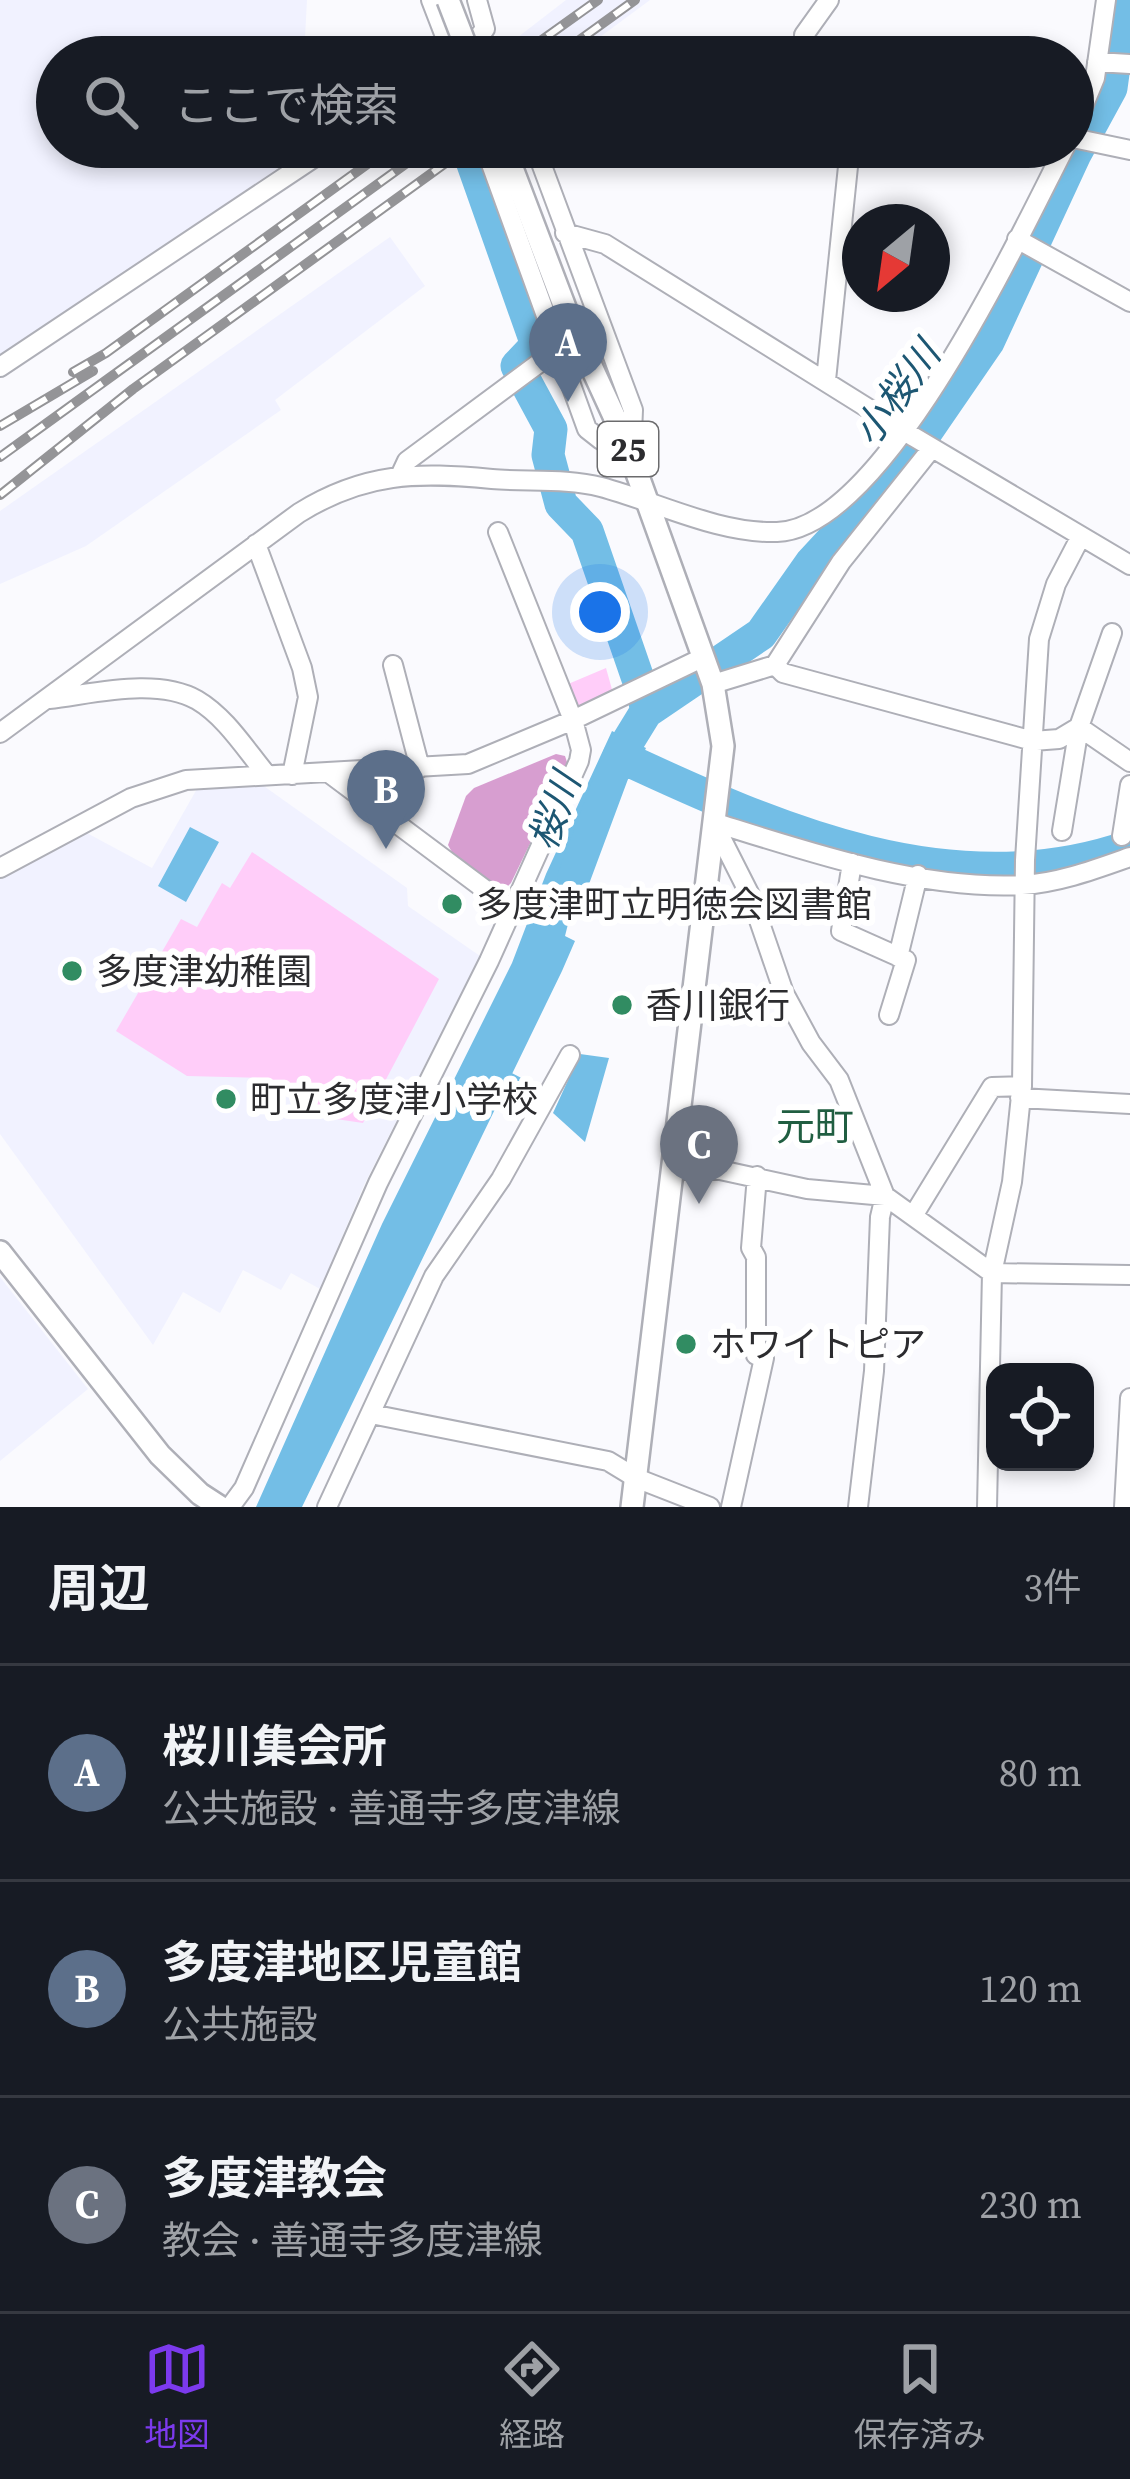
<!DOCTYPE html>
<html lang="ja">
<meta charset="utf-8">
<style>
body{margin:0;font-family:"Source Serif 4","Noto Sans JP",serif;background:#20242c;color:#f1f3f6}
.controls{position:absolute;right:36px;bottom:36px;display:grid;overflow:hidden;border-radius:24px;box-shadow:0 6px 18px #0003}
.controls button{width:108px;height:108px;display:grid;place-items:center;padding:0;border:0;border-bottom:3px solid #363941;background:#171b24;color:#f1f3f6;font:60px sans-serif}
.compass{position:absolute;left:842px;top:204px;width:108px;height:108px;border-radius:50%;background:#171b24;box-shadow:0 6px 18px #0003;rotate:209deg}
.you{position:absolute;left:600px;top:612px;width:42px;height:42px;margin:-30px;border:9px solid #fff;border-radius:50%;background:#1a73e8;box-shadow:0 0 0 18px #1a73e833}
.badge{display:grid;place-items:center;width:78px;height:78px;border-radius:50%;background:#7c3aed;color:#fff;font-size:39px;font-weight:700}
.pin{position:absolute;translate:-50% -99px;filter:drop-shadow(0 3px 6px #0008)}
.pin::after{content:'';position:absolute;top:63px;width:42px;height:36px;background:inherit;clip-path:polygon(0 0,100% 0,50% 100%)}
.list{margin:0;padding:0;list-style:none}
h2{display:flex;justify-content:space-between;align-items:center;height:156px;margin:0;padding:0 48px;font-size:51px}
h2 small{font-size:39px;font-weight:400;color:#9ea1a6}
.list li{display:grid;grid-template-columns:78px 1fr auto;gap:36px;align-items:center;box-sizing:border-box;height:216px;padding:0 48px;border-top:3px solid #363941}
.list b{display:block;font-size:45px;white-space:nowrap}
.list p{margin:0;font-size:39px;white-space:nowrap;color:#9ea1a6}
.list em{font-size:39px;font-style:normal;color:#9ea1a6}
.icon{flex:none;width:66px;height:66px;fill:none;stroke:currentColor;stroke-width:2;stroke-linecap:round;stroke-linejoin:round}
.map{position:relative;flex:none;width:1130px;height:1507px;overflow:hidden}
.search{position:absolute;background:#171b24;box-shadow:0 6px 18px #0003;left:36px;right:36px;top:36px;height:132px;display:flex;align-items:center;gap:30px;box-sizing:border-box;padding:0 42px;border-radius:66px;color:#9ea1a6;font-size:45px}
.sheet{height:804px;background:#171b24}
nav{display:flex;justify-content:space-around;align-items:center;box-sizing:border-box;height:168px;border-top:3px solid #363941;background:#171b24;font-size:33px;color:#9ea1a6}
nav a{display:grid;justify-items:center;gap:6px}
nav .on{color:#7c3aed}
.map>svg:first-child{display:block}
.built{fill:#f1f2ff}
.green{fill:#ffcdf9}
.forest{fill:#d79ed0}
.water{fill:#73bee6}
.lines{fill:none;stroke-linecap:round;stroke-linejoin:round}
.stream{stroke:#73bee6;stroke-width:6}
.river{stroke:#73bee6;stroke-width:33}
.minor-casing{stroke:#aeafb7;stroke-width:22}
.major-casing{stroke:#aeafb7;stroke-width:26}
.minor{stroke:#fff;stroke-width:18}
.major{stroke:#fff;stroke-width:21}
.rail-casing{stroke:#949497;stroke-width:10}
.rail{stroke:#fff;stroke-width:6;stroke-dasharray:18;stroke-linecap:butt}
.major-bridge-casing{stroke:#aeafb7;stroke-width:26;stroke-linecap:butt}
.major-bridge{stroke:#fff;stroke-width:21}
.poi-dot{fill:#318c62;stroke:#fff;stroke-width:4.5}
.labels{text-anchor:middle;stroke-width:12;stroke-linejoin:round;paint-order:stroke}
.shield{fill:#fff;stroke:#6b6b6d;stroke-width:3}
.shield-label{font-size:33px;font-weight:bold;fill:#2c2c2f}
.poi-label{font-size:36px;fill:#2c2c2f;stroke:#fff;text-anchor:start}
.water-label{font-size:39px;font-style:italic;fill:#1d5773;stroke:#fff}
.neighbourhood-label{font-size:39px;fill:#205e41;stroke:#fff}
</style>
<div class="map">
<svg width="1130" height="1507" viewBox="0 0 1130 1507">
<rect width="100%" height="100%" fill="#fafafe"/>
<path class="built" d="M0,0h307l-3,57h-247v90h252l-309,212z
M566,0h84l-77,57h-81z
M390,237l35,49 -150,114 6,10 -195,136 -86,38v-73z
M261,784l146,104 1,18 72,50 -116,229 -44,104 -29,-16 -10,17 -38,-20 -23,43 -37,-21 -30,53 -153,-211v-257l85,-45 67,36 46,-81z
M0,1277l88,112 -88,72z"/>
<path class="green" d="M606,668l7,25 -41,21 -11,-27z
M252,852l187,127 -76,144 -41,-6 -60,-39 -75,-2 -71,-45 65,-112 16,8 25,-44 8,5z"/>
<path class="forest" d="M556,754l9,2 3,9 -57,118 -6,6c-20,-5 -48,-25 -57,-44l18,-49 8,-8z"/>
<path class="water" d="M612,731l34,17 -14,30 -15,4 -18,18 -34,136 10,5 -13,30 -260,536h-46l126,-283 130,-261 34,-89z
M190,827l29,15 -33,60 -28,-16z
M580,1054l29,4 -24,84 -32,-29z"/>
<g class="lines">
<path class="stream" d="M507,1074l27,14"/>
<path class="river" d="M467,147l70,198 -20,21 34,63 -3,26 13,49 26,27 58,168 1,13
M619,756c159,74 334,152 511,90
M574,877l45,-121 27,-44 115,-78 50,-71 98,-106 79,-115 87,-188 36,-66 12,-88"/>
<g class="minor-casing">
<path id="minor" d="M431,0l22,57
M804,35l25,-35
M461,57l24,-28 -8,-29
M1097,62l33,2
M1073,131l22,-53 11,-78
M1073,138l57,12
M488,147l3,17 96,265 14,11h24l7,-7 1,-23 -98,-263
M565,233l40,11 309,193 216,128
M1017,239l113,63
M0,367l330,-220
M826,380l24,-233
M400,476l7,-15 151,-112
M256,544l46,124 6,29 -16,78
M393,665l27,103
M775,665l8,8 250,68 26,-2 20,-12 51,35
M713,684l62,-19 66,-103 91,-114
M49,699c44,-5 107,-22 148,1 29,17 49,50 70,75
M0,733l299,-220c66,-41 118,-41 193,-34 35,3 75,-1 109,8 56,15 118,47 176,45 107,-3 243,-298 288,-385
M329,773l182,136
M713,822l38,75 33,96 27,50 28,37 46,116 -5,21 -6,154 -16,136
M713,822c96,30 207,68 309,63 37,-2 74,-16 108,-28
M1062,831l17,-104 33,-94
M1122,836l8,-51
M852,863l-11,68 65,29 -17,55
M0,868l131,-70 55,-18 282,-16 105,-44 129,-62
M898,957l20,-82
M1020,1098l110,6
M674,1170h46l87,19 78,7 107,77 138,2
M913,1216l79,-129 30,-1
M371,1414l237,47 28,17 74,29
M230,1507l14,-19 134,-305 111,-222 90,-200 2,-11 -8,-30 -75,-188
M327,1507l107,-231 67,-97 69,-124
M731,1507l33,-149 -8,-3v-98l-5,-9 6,-72
M987,1507l5,-234 20,-91 10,-96 3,-226 14,-221 17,-55 25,-48
M1124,1507l6,-109"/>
</g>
<g class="major-casing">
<path id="major" d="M504,147l65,171 56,122 88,244 10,62 -91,761
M0,1252l160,203 40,39 20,13"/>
</g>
<use href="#minor" class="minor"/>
<use href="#major" class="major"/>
<g class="rail-casing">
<path id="rail" d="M518,57l80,-57
M556,57l79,-57
M73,372l33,-19 285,-206
M0,426l93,-55
M0,457l429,-310
M0,495l133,-106 321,-232"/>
</g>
<use href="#rail" class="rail"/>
<g class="major-bridge-casing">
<path id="major-bridge" d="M448,0l22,57"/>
</g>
<use href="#major-bridge" class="major-bridge"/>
</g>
<g class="poi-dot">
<circle cx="452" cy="904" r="12"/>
<circle cx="72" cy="971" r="12"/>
<circle cx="622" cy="1005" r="12"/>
<circle cx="226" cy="1099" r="12"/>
<circle cx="686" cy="1344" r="12"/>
</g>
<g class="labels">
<rect class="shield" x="598" y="422" width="60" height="54" rx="9"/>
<g class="shield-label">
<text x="628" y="461">25</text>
</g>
<g class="poi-label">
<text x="476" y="917">多度津町立明徳会図書館</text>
<text x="96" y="984">多度津幼稚園</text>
<text x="646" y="1018">香川銀行</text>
<text x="250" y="1112">町立多度津小学校</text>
<text x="710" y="1357">ホワイトピア</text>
</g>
<g class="water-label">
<text transform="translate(896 393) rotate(-54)" y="14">小桜川</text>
<text transform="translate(554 811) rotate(-70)" y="14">桜川</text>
</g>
<g class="neighbourhood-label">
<text x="815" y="1140">元町</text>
</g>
</g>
</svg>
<div class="controls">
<button><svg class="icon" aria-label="locate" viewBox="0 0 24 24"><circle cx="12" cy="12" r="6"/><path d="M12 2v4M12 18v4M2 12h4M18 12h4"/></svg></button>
</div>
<svg class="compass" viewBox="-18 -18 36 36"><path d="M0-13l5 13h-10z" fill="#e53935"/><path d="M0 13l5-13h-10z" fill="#9ea1a6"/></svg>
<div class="you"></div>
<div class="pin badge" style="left:568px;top:402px;background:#5c6f8a">A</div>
<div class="pin badge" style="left:386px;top:849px;background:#5c6f8a">B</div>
<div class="pin badge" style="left:699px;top:1204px;background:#6b7280">C</div>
<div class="search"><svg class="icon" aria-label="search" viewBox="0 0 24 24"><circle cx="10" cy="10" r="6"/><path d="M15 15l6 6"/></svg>ここで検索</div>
</div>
<section class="sheet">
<h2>周辺<small>3件</small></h2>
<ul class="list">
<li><span class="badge" style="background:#5c6f8a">A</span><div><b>桜川集会所</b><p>公共施設 · 善通寺多度津線</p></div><em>80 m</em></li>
<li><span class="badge" style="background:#5c6f8a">B</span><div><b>多度津地区児童館</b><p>公共施設</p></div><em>120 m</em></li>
<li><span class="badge" style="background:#6b7280">C</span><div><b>多度津教会</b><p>教会 · 善通寺多度津線</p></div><em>230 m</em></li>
</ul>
</section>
<nav>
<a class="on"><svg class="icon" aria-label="map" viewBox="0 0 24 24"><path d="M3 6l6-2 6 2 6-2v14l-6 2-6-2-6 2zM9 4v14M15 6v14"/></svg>地図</a>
<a><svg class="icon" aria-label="directions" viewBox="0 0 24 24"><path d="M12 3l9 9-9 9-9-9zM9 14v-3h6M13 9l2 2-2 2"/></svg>経路</a>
<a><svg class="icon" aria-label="saved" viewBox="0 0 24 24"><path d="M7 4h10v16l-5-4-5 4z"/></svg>保存済み</a>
</nav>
